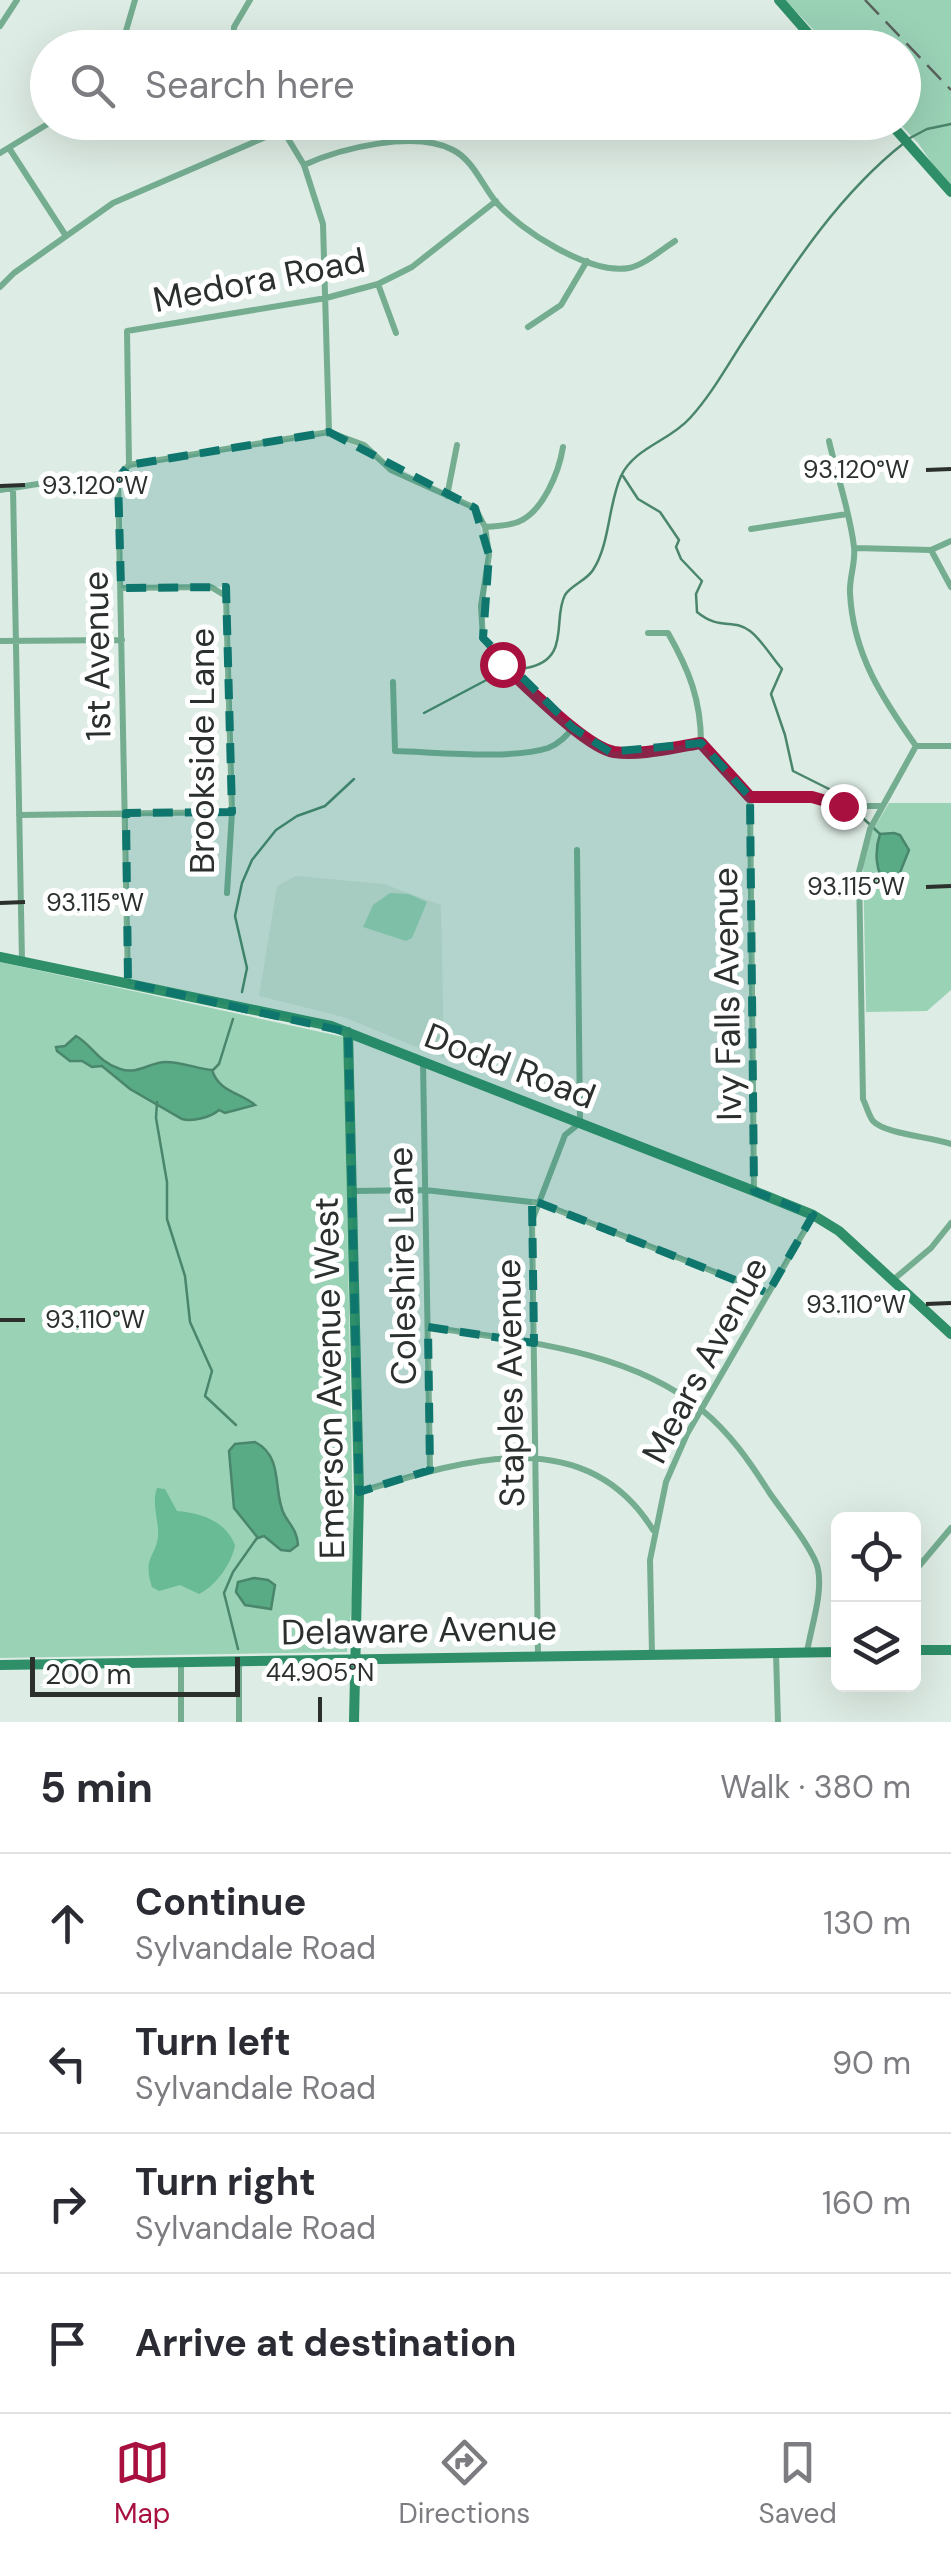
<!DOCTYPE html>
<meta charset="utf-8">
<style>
body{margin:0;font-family:"DM Sans",sans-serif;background:#f7f7f7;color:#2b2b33}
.controls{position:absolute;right:30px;bottom:30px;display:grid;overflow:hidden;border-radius:15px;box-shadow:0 10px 40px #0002}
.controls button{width:90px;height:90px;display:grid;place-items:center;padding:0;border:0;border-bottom:2px solid #e1e1e2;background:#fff;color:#2b2b33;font:50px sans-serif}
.scale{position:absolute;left:30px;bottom:25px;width:210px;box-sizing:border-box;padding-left:10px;border:5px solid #2b302d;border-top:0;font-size:28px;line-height:35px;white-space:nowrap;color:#2b302d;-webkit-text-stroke:8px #fff;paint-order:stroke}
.stop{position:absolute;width:30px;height:30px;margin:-22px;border:8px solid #a8113f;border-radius:50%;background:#fff}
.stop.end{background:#a8113f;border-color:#fff;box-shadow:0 2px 10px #0008}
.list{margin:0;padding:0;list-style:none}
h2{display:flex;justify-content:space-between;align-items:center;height:130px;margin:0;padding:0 40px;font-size:42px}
h2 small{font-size:32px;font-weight:400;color:#7c7c81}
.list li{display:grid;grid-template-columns:65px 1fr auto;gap:30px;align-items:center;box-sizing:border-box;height:140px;padding:0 40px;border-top:2px solid #e1e1e2}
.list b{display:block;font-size:38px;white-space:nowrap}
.list p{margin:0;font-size:32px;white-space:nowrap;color:#7c7c81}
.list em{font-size:32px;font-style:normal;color:#7c7c81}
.icon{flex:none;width:55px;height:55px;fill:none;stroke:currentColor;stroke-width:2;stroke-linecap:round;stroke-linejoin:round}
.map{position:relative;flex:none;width:951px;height:1722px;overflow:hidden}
.search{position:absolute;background:#fff;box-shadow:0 10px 40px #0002;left:30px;right:30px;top:30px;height:110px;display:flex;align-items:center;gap:25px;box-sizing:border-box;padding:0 35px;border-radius:55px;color:#7c7c81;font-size:38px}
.sheet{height:690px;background:#fff}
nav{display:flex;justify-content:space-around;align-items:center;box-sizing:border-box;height:140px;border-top:2px solid #e1e1e2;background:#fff;font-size:28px;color:#7c7c81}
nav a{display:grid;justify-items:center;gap:5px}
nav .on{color:#a8113f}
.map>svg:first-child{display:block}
.built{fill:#cce1d6}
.green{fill:#9ad2b6}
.forest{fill:#68bb94}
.water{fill:#58ab85;stroke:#4a866b;stroke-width:2.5}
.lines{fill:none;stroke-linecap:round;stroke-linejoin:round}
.stream{stroke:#4a866b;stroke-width:2.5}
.street{stroke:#75ad91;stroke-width:6}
.secondary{stroke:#2e8f68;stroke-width:10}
.rail{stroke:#5a625d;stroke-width:2.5;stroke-dasharray:20 10;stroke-linecap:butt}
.route{stroke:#a8113f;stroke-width:12}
.marked{fill:#0f766e;fill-opacity:0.2;stroke:#0f766e;stroke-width:8;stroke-dasharray:20 12;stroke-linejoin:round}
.ticks{fill:none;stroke:#2b302d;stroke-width:4}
.labels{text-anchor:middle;stroke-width:10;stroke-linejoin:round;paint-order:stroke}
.street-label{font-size:35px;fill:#2b302d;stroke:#fff}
.ticks-label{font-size:25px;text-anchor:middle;fill:#2b302d;stroke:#fff;stroke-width:10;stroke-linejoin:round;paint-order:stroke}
</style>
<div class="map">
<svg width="951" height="1722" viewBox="0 0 951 1722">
<rect width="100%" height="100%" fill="#ddece4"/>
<path class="built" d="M296,876l88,8 57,21 3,153 -101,-41 -84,-21 18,-110z"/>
<path class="green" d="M785,0h166v191l-33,-48 -19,-20 5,-1v-74l-74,-1z
M889,803h62v187l-24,21 -61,1 -3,-150 7,-27z
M390,893l19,1 18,8 -15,36 -6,3 -43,-14 10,-22z
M0,962l344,75 10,544 -7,71 -347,6z"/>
<path class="forest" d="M157,1488l8,1 12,22c23,2 48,9 58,34 -3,18 -19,41 -36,49l-19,-9 -21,6 -7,-4c-11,-32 8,-32 6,-58 -1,-13 -6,-28 -1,-41z"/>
<path class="water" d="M894,833l6,2 9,15 -12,30 -9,4c-14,-10 -13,-35 -8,-50z
M76,1036c15,8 22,26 44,33 18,6 30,-7 46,-7 15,0 33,7 46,8 7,22 27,22 43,35l-30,8 -6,-3c-8,7 -26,12 -37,9l-52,-30 -28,-23 -10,1 -10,-6h-12l-13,-10 -1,-4 9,-1z
M255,1442c30,15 17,52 30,74 6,10 12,15 13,29l-8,6 -9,-1 -17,-14 -6,2 -24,-30 -5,-57 6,-7z
M254,1578l14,2 7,5 -4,24 -26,-4 -9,-13 2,-10z"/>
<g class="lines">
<path class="stream" d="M910,138l17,-9 24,-5
M623,476l15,23 22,13 19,28 -3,7 5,12 21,22 -6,13 1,18c23,19 36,6 53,19 12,9 22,27 32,38l-11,25 14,41 8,36 42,21 45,42
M526,668c46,-8 26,-49 39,-73 6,-10 21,-14 28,-25 17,-26 15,-65 28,-94 14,-29 49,-35 69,-58 22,-24 38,-54 56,-81 46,-70 92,-142 158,-194
M424,713l70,-37
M242,992l5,-24 -12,-52 7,-33 10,-23 24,-30 21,-14 28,-10 29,-27
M213,1070l6,-6 14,-45
M157,1102l-1,16 11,64v37l18,57 5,46 22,49 -7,25 31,29
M238,1649l-14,-56 9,-21 24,-34"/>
<path class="street" d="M0,26l17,-26
M121,48l14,-48
M233,48l1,-21 16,-27
M278,122l26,43 19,59 6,208
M9,148l57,88
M0,153l51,-31
M304,165c37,-17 111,-35 149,-15 20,10 29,35 43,52 25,29 94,73 133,66 15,-3 32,-18 46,-27
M378,284l18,49
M0,287l14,-14 99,-70 169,-73
M528,327l33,-22 26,-44
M829,441c8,35 21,71 25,106 2,15 -5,31 -4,46 3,61 32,105 66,153
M129,465l200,-33 35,13 27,25 84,38 10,19 4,28 -8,51 2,32 17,23 73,67 37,24h25l66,-9
M13,488l9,473
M0,490l81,-13
M447,496l10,-51
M485,527c10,-1 23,-1 33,-5 25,-10 41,-50 45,-75
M751,529l96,-15
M855,548l76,2 20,-9
M931,550l20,37
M121,588l90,-1 15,9 6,216 -5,81
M648,633h20c21,37 33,67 33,110
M0,641l122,-1
M393,682l2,69c40,1 117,9 153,-3 11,-4 18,-12 25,-20
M701,743l49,54h62l31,9h39
M916,746l-46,83 -11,43 4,227c3,6 6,17 10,22 12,13 59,16 78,23
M916,746h35
M750,797l4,393
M19,815l213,-3
M128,983l-10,-505 11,-13 -2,-134 199,-33 52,-14 34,-17 84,-66
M423,1062l7,408
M354,1191l71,-1 115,13 228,90
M893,1280l38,-32 20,-25
M428,1327c91,14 200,22 274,83 28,23 48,52 67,82 12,18 46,59 49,77 5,25 -7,58 -11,83
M359,1492c101,-31 226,-72 294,38
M914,1572l37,-44
M776,1653l2,69
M652,1654l-2,-94 16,-78 21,-48 126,-218
M538,1655l-6,-434 33,-86 15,-12 -3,-273
M239,1660v62
M181,1663v59"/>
<path class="secondary" d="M779,0l42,48
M889,122l62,70
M0,957l331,69 423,165 59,24 26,16 112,103
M348,1032l11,460 -5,230
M914,1650h37
M0,1665l838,-13"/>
<path class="rail" d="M865,0l86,90"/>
</g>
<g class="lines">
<path class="route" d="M502,664c24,21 83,83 112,88 27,4 60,-5 87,-9l49,54h62l31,9"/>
</g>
<path class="marked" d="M329,432l146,76 14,47 -6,83 90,90 37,24 91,-9 49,54 4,394 59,24 -45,78 -236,-93 2,143 -106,-16 2,143 -71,22 -11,-460 -220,-49 -2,-170 106,-1 -6,-225 -105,1 -3,-110 11,-13z"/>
<path class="ticks" d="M926,470l25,-1M0,486l25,-1M926,887l25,-1M0,903l25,-1M926,1304l25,-1M0,1320h25M320,1697v25"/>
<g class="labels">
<g class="street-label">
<text transform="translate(259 280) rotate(-11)" y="12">Medora Road</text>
<text transform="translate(97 656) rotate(-91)" y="12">1st Avenue</text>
<text transform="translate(202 751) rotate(-90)" y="12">Brookside Lane</text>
<text transform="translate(727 994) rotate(-91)" y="12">Ivy Falls Avenue</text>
<text transform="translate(510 1066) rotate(21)" y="12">Dodd Road</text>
<text transform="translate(402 1266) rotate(-91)" y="12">Coleshire Lane</text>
<text transform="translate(705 1360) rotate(-62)" y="12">Mears Avenue</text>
<text transform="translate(329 1378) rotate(-91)" y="12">Emerson Avenue West</text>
<text transform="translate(510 1383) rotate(-91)" y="12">Staples Avenue</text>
<text transform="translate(419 1630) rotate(-1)" y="12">Delaware Avenue</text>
</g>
</g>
<g class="ticks-label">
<text x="856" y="478">93.120°W</text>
<text x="95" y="494">93.120°W</text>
<text x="856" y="895">93.115°W</text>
<text x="95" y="911">93.115°W</text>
<text x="856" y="1313">93.110°W</text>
<text x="95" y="1328">93.110°W</text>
<text x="320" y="1681">44.905°N</text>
</g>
</svg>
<div class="controls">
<button><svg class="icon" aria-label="locate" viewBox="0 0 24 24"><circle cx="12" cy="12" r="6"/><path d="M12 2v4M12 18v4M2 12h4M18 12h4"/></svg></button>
<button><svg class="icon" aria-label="layers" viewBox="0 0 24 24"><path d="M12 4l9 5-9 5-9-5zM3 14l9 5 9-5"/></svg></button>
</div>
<div class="scale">200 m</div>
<div class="stop" style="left:502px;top:664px"></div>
<div class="stop end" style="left:843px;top:806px"></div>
<div class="search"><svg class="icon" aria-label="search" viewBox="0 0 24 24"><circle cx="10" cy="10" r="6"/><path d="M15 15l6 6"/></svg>Search here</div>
</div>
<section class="sheet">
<h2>5 min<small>Walk · 380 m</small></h2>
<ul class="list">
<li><svg class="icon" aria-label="ahead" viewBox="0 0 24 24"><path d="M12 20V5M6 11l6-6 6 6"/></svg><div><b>Continue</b><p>Sylvandale Road</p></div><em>130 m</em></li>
<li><svg class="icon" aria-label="left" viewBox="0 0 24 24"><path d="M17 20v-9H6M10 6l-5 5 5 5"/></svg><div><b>Turn left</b><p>Sylvandale Road</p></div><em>90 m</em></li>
<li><svg class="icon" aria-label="right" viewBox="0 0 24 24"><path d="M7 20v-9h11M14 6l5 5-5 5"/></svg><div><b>Turn right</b><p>Sylvandale Road</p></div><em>160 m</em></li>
<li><svg class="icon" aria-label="arrive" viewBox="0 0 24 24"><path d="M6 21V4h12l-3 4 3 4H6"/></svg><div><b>Arrive at destination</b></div></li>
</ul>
</section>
<nav>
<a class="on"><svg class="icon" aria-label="map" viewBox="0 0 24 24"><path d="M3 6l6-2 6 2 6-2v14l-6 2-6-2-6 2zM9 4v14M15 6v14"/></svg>Map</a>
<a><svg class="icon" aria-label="directions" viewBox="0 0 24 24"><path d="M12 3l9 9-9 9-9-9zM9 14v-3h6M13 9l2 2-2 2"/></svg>Directions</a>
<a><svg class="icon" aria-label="saved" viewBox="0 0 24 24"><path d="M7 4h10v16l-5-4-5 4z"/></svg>Saved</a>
</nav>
